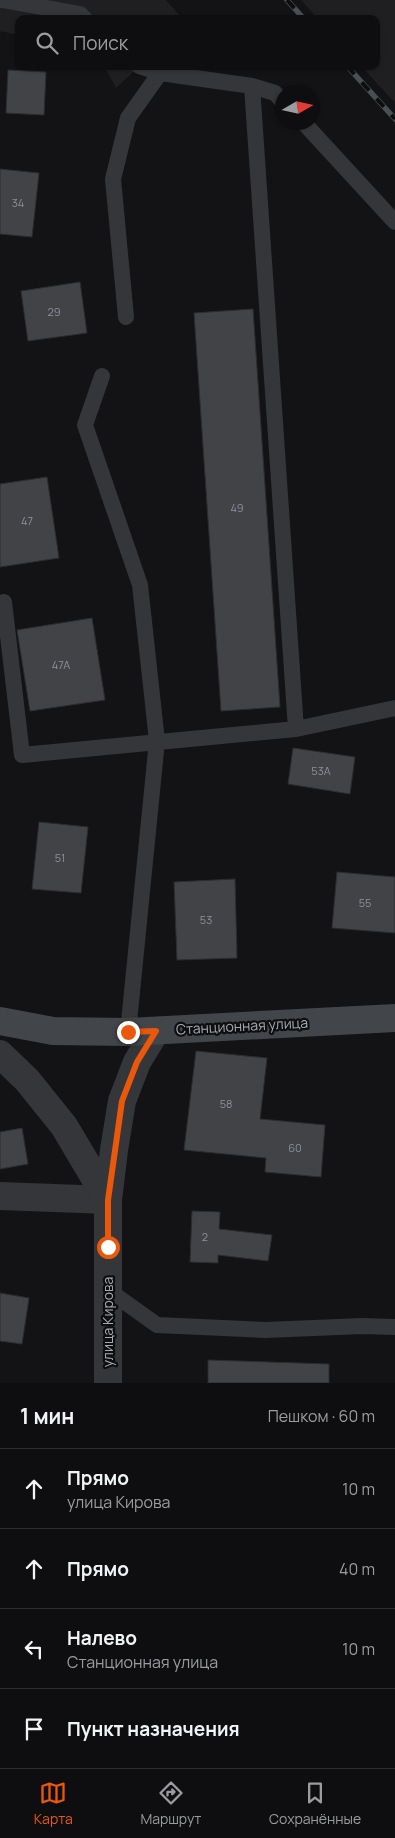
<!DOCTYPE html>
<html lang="ru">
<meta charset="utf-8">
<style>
body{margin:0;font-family:Manrope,sans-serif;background:#171719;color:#f1f3f6}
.compass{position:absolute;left:275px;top:85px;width:45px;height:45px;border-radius:50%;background:#0e0e10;box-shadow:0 1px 4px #0004;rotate:81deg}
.stop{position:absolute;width:15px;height:15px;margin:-11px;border:4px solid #ea580c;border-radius:50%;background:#fff}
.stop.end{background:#ea580c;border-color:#fff;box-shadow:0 1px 5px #0008}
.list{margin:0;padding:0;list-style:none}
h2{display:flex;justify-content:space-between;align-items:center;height:65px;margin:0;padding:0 20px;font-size:21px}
h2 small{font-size:16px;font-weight:400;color:#9b9c9f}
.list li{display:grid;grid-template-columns:32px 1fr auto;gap:15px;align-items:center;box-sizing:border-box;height:80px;padding:0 20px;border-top:1px solid #2e2e30}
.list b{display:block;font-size:19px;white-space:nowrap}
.list p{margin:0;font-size:16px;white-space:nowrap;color:#9b9c9f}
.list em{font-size:16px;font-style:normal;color:#9b9c9f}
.icon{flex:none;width:28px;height:28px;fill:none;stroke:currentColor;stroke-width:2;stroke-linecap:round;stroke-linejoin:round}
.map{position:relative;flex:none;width:395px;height:1383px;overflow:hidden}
.search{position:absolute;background:#0e0e10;box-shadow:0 1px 4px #0004;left:15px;right:15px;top:15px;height:55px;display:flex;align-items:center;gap:12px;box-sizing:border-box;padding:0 18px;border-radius:10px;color:#9b9c9f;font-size:19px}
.sheet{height:385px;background:#0e0e10}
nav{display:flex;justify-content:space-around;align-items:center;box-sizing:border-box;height:70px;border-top:1px solid #2e2e30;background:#0e0e10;font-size:14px;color:#9b9c9f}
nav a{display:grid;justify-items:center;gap:2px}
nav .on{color:#ea580c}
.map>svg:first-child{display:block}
.built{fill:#1f1f21}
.building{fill:#424347;stroke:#2d2d30}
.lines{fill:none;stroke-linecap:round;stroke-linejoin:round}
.service{stroke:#343639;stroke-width:16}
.minor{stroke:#343639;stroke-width:28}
.tertiary{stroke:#343639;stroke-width:28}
.secondary{stroke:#424549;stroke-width:28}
.rail-casing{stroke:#4b4e52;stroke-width:5.5}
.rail{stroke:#0e0e0f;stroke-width:4;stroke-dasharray:11;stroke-linecap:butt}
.route{stroke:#ea580c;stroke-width:6}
.labels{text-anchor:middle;stroke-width:4.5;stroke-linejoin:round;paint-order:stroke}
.number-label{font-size:11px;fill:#8c9199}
.street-label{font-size:14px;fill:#a5abb4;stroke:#0e0e0f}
</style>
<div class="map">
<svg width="395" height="1383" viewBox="0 0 395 1383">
<rect width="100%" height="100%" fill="#131315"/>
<path class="built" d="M0,0h166l17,19h-164v16l-19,-4z
M301,0h94v103l-34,-37h15v-47h-58z
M104,66h36l-24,22z"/>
<path class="building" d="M8,70l38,2 -2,43 -38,-2z
M0,169l39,4 -7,64 -32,-3z
M80,282l7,51 -59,8 -7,-50z
M253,309l27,398 -59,4 -27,-398z
M47,477l12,81 -59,9v-83z
M92,618l13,82 -75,11 -13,-81z
M293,748l62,9 -5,37 -62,-10z
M39,822l49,5 -7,66 -49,-4z
M337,872l58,5v56l-63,-5z
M235,879l2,79 -60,2 -3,-78z
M196,1051l71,7 -7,61 65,6 -4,52 -56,-5 1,-14 -82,-8z
M22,1128l6,36 -28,5v-37z
M192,1211l28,1 -1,17 53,6 -4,26 -50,-6v8l-28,-1z
M0,1293l29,5 -7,46 -22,-3z
M208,1360l121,4v19h-121z"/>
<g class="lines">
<path class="service" d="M2,0l78,14 5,5
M139,66l21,7 92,13 23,7 7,8
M252,86l44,643
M303,122l92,100
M126,317l-13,-138 15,-61 32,-45
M102,376l-17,49 55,160 17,156 -29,291
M4,602l18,153 274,-26 99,-21
M108,1290l49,35 108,5 97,-4 33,1"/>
<path class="minor" d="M0,1196l108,4"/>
<path class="tertiary" d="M0,1054l27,26 37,46 44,74
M108,1383v-183l6,-50 8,-49 15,-39 19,-31"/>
<path class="secondary" d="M0,1021l53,10 75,1 267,-14"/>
<g class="rail-casing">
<path id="rail" d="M287,0l17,19
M347,66l48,53"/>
</g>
<use href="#rail" class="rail"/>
</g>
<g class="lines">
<path class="route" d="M108,1247v-47l14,-99 15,-39 19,-31 -28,1"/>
</g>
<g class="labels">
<g class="number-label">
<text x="18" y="207">34</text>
<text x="54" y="316">29</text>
<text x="237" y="512">49</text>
<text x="27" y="525">47</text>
<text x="61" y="669">47А</text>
<text x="321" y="775">53А</text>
<text x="60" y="862">51</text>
<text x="365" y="907">55</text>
<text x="206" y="924">53</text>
<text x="226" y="1108">58</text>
<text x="295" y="1152">60</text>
<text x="205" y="1241">2</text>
</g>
<g class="street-label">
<text transform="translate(242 1026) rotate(-3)" y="5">Станционная улица</text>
<text transform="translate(108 1322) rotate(-90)" y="5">улица Кирова</text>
</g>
</g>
</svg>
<svg class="compass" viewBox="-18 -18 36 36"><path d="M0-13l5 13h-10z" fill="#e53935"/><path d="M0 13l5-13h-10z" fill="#9b9c9f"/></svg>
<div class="stop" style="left:108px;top:1247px"></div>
<div class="stop end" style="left:128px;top:1032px"></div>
<div class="search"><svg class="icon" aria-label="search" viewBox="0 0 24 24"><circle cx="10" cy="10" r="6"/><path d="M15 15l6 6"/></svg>Поиск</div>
</div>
<section class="sheet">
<h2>1 мин<small>Пешком · 60 m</small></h2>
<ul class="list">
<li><svg class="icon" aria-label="ahead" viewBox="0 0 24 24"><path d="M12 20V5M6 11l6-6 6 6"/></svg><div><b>Прямо</b><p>улица Кирова</p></div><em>10 m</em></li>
<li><svg class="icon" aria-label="ahead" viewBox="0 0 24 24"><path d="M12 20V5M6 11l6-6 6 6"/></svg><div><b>Прямо</b></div><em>40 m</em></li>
<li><svg class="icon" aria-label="left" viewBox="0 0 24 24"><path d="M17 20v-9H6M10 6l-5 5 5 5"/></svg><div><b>Налево</b><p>Станционная улица</p></div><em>10 m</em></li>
<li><svg class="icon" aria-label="arrive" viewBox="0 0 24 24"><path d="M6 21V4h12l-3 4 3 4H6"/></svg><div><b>Пункт назначения</b></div></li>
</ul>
</section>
<nav>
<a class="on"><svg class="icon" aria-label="map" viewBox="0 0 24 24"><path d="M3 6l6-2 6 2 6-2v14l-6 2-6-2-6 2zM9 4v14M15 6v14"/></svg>Карта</a>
<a><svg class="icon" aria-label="directions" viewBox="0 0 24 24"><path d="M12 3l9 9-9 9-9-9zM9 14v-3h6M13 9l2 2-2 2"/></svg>Маршрут</a>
<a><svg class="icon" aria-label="saved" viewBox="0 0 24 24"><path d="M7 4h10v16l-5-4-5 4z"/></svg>Сохранённые</a>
</nav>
